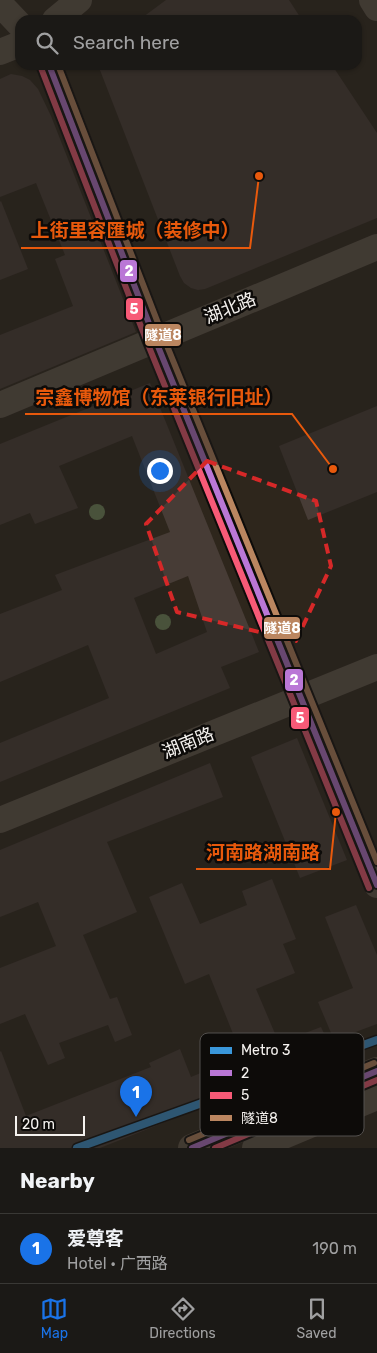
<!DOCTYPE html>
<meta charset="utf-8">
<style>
body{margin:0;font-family:Rubik,"Noto Sans SC",sans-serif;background:#282623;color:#f1f3f6}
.scale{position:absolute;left:15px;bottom:12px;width:70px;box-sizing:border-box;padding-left:5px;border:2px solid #f5f2ef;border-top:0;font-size:14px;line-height:18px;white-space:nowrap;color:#f5f2ef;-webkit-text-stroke:4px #0d0b09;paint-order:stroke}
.you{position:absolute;left:159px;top:470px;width:18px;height:18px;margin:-12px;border:4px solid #fff;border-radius:50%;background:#1a73e8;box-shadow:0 0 0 8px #1a73e833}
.badge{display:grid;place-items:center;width:32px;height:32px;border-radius:50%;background:#1a73e8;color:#fff;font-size:16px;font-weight:700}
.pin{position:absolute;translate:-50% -41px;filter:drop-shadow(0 1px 2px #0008)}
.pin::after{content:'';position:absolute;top:26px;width:18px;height:15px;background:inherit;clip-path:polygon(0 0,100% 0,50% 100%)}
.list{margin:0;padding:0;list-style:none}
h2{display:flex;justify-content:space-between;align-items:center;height:65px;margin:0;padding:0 20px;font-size:21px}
h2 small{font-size:16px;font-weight:400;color:#a0a0a1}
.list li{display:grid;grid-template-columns:32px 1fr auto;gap:15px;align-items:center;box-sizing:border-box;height:70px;padding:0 20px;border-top:1px solid #393835}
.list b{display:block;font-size:19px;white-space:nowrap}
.list p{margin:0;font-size:16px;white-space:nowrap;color:#a0a0a1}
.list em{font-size:16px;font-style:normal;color:#a0a0a1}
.icon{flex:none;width:28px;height:28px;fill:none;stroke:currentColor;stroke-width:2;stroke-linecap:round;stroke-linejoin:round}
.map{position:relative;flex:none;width:377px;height:1148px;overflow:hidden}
.search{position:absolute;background:#1b1916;box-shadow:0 1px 4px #0004;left:15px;right:15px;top:15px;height:55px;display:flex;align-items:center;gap:12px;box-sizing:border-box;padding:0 18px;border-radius:15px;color:#a0a0a1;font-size:19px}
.sheet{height:135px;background:#1b1916}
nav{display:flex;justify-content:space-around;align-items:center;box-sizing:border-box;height:70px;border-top:1px solid #393835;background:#1b1916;font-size:14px;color:#a0a0a1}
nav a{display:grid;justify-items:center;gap:2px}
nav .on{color:#1a73e8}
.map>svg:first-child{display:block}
.built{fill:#2e261c;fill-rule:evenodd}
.building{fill:#473c36;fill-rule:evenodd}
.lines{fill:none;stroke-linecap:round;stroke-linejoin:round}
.minor{stroke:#62594d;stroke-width:26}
.major{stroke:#64594a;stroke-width:28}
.bus-1-casing{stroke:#0d0b09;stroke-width:10}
.bus-2-casing{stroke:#0d0b09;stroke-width:10}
.bus-3-casing{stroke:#0d0b09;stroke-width:10}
.bus-1{stroke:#ba77d6;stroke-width:6}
.bus-2{stroke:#f75a77;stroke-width:6}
.bus-3{stroke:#bb8660;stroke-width:6}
.metro-1-casing{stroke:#0d0b09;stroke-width:11}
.metro-1{stroke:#3a97da;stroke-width:8}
.tree{fill:#758e5f}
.marked{fill:none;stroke:#d62828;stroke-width:4;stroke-dasharray:10 6;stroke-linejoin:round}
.labels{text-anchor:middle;stroke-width:5;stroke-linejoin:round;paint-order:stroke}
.street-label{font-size:18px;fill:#f5f2ef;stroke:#0d0b09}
.key{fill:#0d0b09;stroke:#53504e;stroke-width:1}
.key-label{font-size:14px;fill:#f5f2ef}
.leader{fill:none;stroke:#e8590c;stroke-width:2}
.callout-dot{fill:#e8590c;stroke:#0d0b09;stroke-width:2}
.callout-label{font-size:19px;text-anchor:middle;font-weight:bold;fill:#e8590c;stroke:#0d0b09;stroke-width:5;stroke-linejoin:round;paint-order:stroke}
.line-badge{stroke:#0d0b09;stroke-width:2}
.badge-label{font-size:14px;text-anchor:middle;font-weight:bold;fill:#fff}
</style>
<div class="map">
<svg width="377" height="1148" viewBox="0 0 377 1148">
<rect width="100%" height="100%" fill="#24211e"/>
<path class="built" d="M0,0h377v1148h-377zM20,20h337v45h-337z"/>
<path class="building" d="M166,0h123l13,20h-163z
M98,65h234l45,68v85l-172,71 -7,1 -7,-2 -7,-5 -4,-7z
M11,74l11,2 8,4 8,9 13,27 85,216 -136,57v-54l73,-29 -18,-47 10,-4 -29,-72 -36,14v-118z
M1,201l27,68 -28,11v-78z
M150,383l109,269 -38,15 9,21 -230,94v-39l109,-45 -21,-53 -88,37v-68l62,-24 -7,-15 115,-43 -38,-96 -73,30 19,42 -43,16 -5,-11 -30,12v-81zM188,576l19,56 -51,22 -22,-56z
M377,406v86l-69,28 -29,-74z
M297,738l50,122 -47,18 -49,-121z
M210,763l13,34 -116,45 30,70 -54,23 27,64 7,-2 15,38 -17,7 -7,-17 -49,18 6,15 -17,7 -23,-51 -25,10v-56l56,-22 -18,-44 -38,15v-67z
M272,879l24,60 -13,5 12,29 -39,16 23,54 42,-16 13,28 -234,93h-100v-96l1,-1 25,65 125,-49 -2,-4 31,-14 11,28 51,-21 -33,-82 -24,10 -36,-87 33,-14 18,41 47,-19 -5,-14z
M356,905l21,50v69l-43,16 -16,-38 35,-14 -28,-71z"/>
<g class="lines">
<path class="minor" d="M372,0l5,8
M0,4l20,21
M55,20l24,-20
M0,52l20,-8
M49,65l106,274 222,546
M0,405l377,-158
M0,820l377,-153
M255,1148l122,-51"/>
<path class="major" d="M192,1148l185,-77"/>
<g class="bus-1-casing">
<path id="bus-1" d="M49,65l106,274 222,546
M192,1148l185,-77"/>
</g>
<g class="bus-2-casing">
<path id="bus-2" d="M41,68l106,274 222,546
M215,1148l162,-68"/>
</g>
<g class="bus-3-casing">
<path id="bus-3" d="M58,65l105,271 214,526
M189,1140l185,-77"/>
</g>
<use href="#bus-1" class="bus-1"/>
<use href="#bus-2" class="bus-2"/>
<use href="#bus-3" class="bus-3"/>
<g class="metro-1-casing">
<path id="metro-1" d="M77,1148l300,-108"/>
</g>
<use href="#metro-1" class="metro-1"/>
</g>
<g class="tree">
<circle cx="97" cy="512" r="8"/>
<circle cx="163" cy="622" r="8"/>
</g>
<path d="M0 0H377V1148H0ZM207,461l109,40 15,65 -35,75 -119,-29 -31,-88z" fill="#24211e" fill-opacity=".55" fill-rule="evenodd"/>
<path class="marked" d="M207,461l109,40 15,65 -35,75 -119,-29 -31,-88z"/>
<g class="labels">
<g class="street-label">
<text transform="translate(230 308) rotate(-22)" y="6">湖北路</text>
<text transform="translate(188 743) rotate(-22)" y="6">湖南路</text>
</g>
</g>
<rect x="200" y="1033" width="164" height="103" rx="8" class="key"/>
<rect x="210" y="1047" width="22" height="7" fill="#3a97da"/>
<rect x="210" y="1070" width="22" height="6" fill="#ba77d6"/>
<rect x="210" y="1092" width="22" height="7" fill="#f75a77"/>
<rect x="210" y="1115" width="22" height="6" fill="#bb8660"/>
<g class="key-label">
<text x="241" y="1055">Metro 3</text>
<text x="241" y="1078">2</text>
<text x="241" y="1100">5</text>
<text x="241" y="1123">隧道8</text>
</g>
<path class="leader" d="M259 176L250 248H21M333 469L292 414H25M336 812L330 869H196"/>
<g class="callout-dot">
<circle cx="259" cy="176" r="5"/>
<circle cx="333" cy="469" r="5"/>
<circle cx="336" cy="812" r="5"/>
</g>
<g class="callout-label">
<text x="135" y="237">上街里容匯城（装修中）</text>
<text x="159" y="404">宗鑫博物馆（东莱银行旧址）</text>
<text x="263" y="859">河南路湖南路</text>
</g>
<g class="line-badge">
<rect x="119" y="259" width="19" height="24" rx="5" fill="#ba77d6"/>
<rect x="125" y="297" width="19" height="24" rx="5" fill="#f75a77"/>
<rect x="144" y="323" width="38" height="24" rx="5" fill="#bb8660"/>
<rect x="263" y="616" width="38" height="24" rx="5" fill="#bb8660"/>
<rect x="284" y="668" width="20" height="24" rx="5" fill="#ba77d6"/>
<rect x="290" y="706" width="20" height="24" rx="5" fill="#f75a77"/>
</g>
<g class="badge-label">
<text x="129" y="276">2</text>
<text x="134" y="314">5</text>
<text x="163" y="340">隧道8</text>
<text x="282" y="633">隧道8</text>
<text x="294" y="685">2</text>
<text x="300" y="723">5</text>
</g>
</svg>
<div class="scale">20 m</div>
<div class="you"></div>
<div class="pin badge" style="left:136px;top:1117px">1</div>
<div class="search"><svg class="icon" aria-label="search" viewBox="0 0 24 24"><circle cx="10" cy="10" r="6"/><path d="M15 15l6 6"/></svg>Search here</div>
</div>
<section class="sheet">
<h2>Nearby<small></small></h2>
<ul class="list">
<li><span class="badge">1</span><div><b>爱尊客</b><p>Hotel · 广西路</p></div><em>190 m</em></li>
</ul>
</section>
<nav>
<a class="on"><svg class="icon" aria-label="map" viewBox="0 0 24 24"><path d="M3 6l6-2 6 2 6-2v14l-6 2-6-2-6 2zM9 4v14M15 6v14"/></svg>Map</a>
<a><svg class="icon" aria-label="directions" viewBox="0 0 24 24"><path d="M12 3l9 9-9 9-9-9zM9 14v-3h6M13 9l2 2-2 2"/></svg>Directions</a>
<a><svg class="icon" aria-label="saved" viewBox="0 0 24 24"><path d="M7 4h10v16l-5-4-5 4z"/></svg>Saved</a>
</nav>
